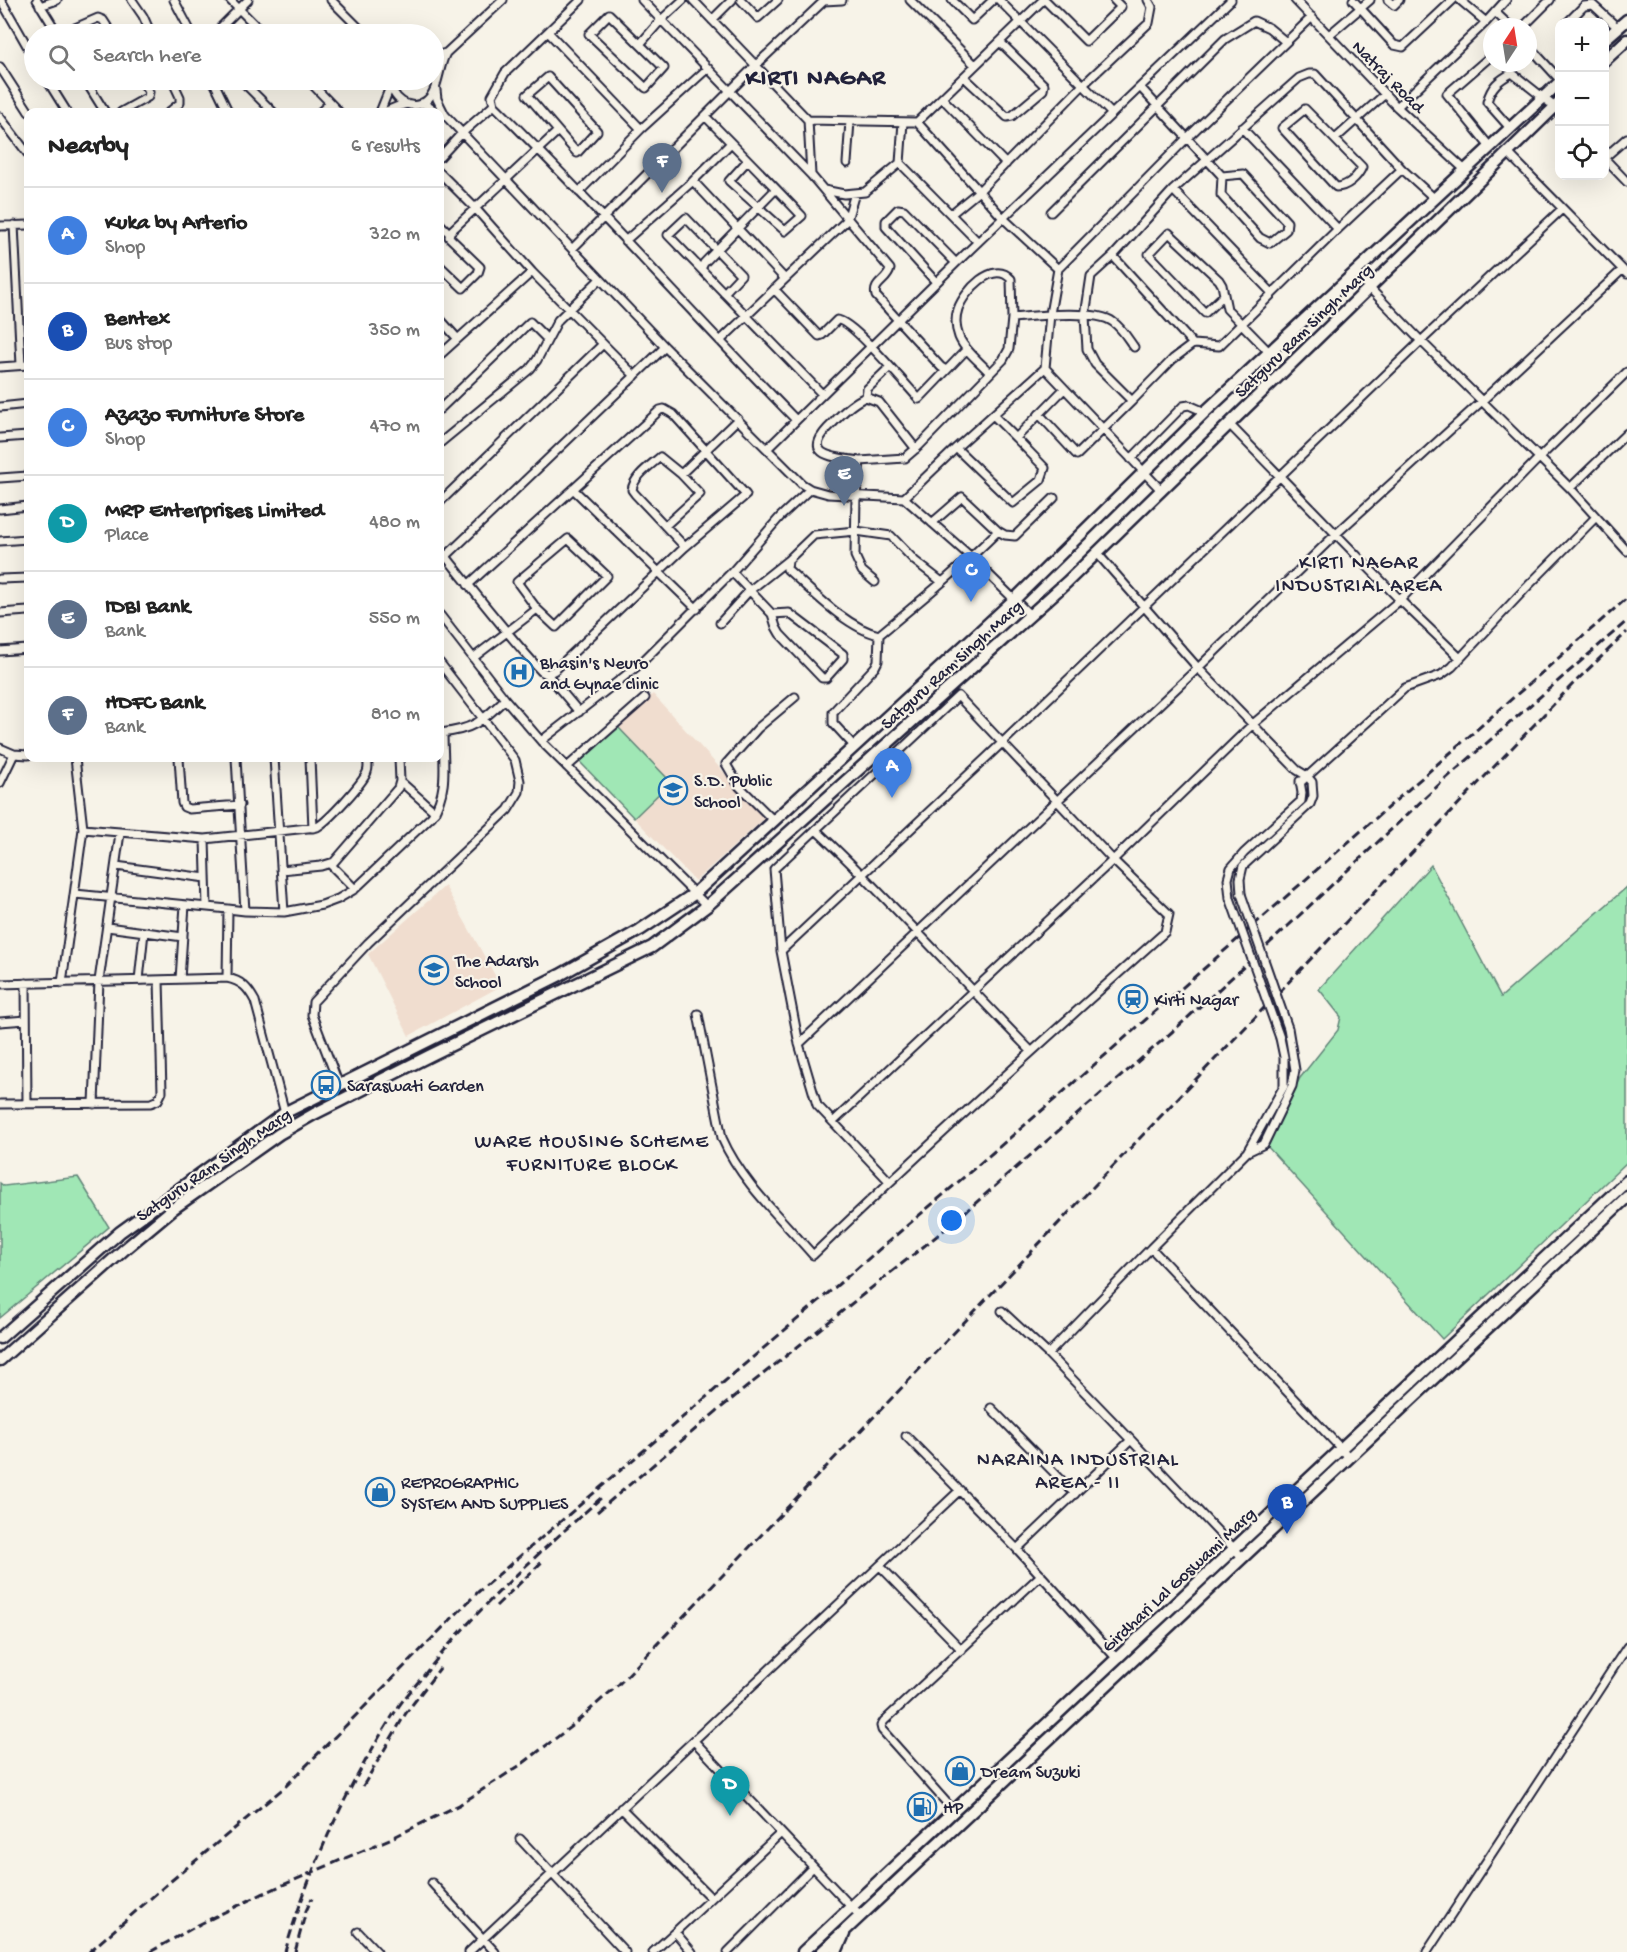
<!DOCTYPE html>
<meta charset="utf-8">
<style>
body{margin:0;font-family:"Gochi Hand",sans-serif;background:#f2f2f2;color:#222}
.controls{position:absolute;right:18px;top:18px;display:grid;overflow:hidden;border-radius:12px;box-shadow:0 6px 24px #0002}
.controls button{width:54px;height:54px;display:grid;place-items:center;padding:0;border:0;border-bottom:2px solid #e0e0e0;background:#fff;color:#222;font:30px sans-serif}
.compass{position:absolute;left:1483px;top:18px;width:54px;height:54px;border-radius:50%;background:#fff;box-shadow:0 6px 24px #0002;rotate:12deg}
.you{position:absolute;left:952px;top:1221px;width:21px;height:21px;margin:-15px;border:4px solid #fff;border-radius:50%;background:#1a73e8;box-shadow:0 0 0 9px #1a73e833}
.badge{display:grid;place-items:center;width:39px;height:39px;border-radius:50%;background:#1f6fb2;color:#fff;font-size:20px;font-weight:700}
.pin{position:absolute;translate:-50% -50px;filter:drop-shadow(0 2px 3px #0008)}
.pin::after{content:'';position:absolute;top:32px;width:21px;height:18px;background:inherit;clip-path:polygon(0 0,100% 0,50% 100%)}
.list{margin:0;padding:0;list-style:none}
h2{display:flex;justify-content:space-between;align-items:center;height:78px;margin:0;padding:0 24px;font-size:26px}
h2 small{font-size:20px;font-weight:400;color:#767676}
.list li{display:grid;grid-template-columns:39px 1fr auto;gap:18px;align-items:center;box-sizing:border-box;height:96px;padding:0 24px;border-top:2px solid #e0e0e0}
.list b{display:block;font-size:22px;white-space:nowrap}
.list p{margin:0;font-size:20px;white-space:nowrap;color:#767676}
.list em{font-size:20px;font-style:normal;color:#767676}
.icon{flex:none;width:33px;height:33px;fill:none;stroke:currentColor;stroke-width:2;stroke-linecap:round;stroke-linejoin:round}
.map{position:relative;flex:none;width:1627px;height:1952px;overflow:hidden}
.search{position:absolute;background:#fff;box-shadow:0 6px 24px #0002;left:24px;top:24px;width:420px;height:66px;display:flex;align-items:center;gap:15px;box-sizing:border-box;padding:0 21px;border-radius:33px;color:#767676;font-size:22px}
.panel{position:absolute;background:#fff;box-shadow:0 6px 24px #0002;left:24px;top:108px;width:420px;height:654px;border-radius:12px}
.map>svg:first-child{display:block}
.built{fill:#f0ddcf}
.green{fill:#a0e7b5;stroke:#618478;stroke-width:1.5}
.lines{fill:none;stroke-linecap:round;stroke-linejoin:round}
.minor-casing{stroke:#22223b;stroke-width:11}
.secondary-casing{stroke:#22223b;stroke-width:15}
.minor{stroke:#f7f3e8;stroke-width:7}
.secondary{stroke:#f7f3e8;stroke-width:10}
.rail{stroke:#22223b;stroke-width:3;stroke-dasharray:9 4.5;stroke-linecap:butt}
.minor-bridge-casing{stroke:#22223b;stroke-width:11;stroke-linecap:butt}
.minor-bridge{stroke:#f7f3e8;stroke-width:7}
.labels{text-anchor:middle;stroke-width:4.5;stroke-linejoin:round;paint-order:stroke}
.street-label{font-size:18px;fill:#22223b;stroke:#f7f3e8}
.poi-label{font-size:18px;fill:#22223b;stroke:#f7f3e8;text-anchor:start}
.neighbourhood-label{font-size:20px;letter-spacing:1.5px;fill:#22223b;stroke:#f7f3e8}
.district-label{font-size:24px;font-weight:bold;letter-spacing:1.5px;fill:#22223b;stroke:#f7f3e8}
</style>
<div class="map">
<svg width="1627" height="1952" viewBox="0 0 1627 1952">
<rect width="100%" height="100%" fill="#f7f3e8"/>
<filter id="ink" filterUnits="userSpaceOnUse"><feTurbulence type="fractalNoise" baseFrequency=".0167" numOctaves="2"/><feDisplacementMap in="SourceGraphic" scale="12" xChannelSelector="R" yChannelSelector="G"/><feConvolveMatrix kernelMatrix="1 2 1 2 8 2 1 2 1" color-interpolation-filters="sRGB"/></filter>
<g filter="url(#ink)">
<path class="built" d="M653,694l112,124 -70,63 -115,-119z
M445,886l56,100 -92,50 -41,-82z"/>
<path class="green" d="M617,726l54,56 -37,36 -54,-56z
M1431,865l70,132 126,-110v275l-185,177 -176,-194 34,-67 38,-48 3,-13 -22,-28z
M78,1177l31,50 -109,91v-135l4,3z"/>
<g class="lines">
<g class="minor-casing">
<path id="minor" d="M1,0l33,58
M37,0l21,34
M132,0l11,16 8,18
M174,0l18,34
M230,0l34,34
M331,0l34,34
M581,0l-76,73 -13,23 2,9c104,102 200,211 302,315
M642,0l169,175
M693,0l115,120 109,2 126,-122
M741,0l17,18 20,-18
M910,0l65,65
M952,0l20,20 21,-20
M999,0l113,114
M1045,0l41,41 35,-34 -7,-7
M1295,0l102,107 68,63
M1353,0l41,45 9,2 50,-47
M1388,0l6,5 5,-5
M1460,0l26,22
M40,6l17,-6
M1495,12l16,15
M609,14l55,54 -18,20 -57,-54z
M712,20l20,-20
M1568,22l16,-16 9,-1 25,23
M1523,27l27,-27
M548,32l93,97
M61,34l37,-16 5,2 9,14
M214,34l34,-34
M1329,35l41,-35
M641,43l20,-23 22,-20
M1528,45l32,35
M434,56l12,-3
M0,67l29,45
M434,73l3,26 8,16 220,232 137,137 8,5 18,5 76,4 67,59 59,58
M964,77l43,40 5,-1 31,-26 1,-5 -44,-43
M47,80l20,32
M85,80l20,32
M213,80l14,29 -1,3
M241,80l32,32
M308,80l31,32
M391,80c-1,18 19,33 35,21 13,-10 12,-34 20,-48l57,-53
M1140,87l82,89 -1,19 39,43 10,5 16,-13 1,-8 -44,-48 -21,2
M942,98l64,66
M422,103l20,11
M1397,107l89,-85 20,-22
M1305,109l57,58c-4,10 -15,20 -26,20l-54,-59z
M121,112l27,-15 1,-5 -8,-12
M169,112l11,-9v-6l-8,-17
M320,112l10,-9
M380,112l10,-25
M384,112l12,-5 11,-3
M705,116c32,33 65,66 97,100l-17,15 -56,-50 19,-21
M0,117l28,37
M808,120l3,55 79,94c-2,12 -18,14 -14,27l65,71 5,3
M1242,128l96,101
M1510,128l-23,-26c4,-16 12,-22 25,-29l48,38
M1335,139l49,-44
M1490,147l-43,-53 45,-39
M1508,153l119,121
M440,157l22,-24 32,-28
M1604,158l23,24
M1604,158l23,-20
M847,163l3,-42
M900,163l3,-41
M440,173l35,35 57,64
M693,181l92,98
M776,189l-72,74 -3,6 121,125
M824,190l20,4 21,-2 35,-29 78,79
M1173,190l99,103
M579,192l62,-63 67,-61
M1051,212l174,-173 29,-18 15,7 17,14
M951,214l28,-23 104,-106 66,-62 3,-16 -4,-7
M440,224l9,9
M14,225l7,140
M0,226l28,-1
M625,241l68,-60 38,-38
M572,249l184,-184 68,-64 18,-1
M1113,256l80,88 26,2 119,-117 64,-60
M440,266l23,22 15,-15 2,-6 -31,-30 1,-5 108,-101 19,22 20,-22 -49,-54 -21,18 31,36
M701,269l-33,-34 18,-17 55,57 -17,18
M1058,269l130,-132 124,-120
M1355,273l66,68 149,147 57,-55
M936,282l-50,-55v-6l12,-12 6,1 52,53
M774,289l45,47 3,-1 15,-15c14,-1 69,65 82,79l48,-50
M1223,296l-18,17 -56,-59 20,-21 50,47 3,5 5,24 42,43
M440,319l17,19
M720,341l127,-121 8,-27
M1193,344l-20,15 -41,42 -37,-37 -8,-15 -2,-33 6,-40 22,-20 60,-66 126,-112 10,-4h6l87,95 32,29
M440,355l92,-83 103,104
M0,367l28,-2
M1045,368l117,123
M990,373c-10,-11 -25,-22 -31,-36 -3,-8 -4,-19 -1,-28 6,-17 35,-50 53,-30l1,39
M866,397l1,-8 23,-22
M0,407l28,-3
M440,409l90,-87 17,17
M1039,414l38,41 55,-54
M993,415l23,23
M1230,425l170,175 60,58
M0,438l28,-2
M440,443l90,-74 7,-9 21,-40 42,-41
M956,448l57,55 28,-23 4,-12 -29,-30 48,-49
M767,449l189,-186 275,-263
M1131,459l52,-53 6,-1 16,7
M860,461c-29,-4 -61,-6 -27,-38 9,-10 20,-21 33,-26l13,5 37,47
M681,474l57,-55
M0,478l28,-2
M1570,488l57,63
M573,489l124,120
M904,498l52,-50 89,-80 5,-54 8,-45 -55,-51 -86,-96
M440,502l163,-158
M0,509l28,-3
M932,523l30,-26 36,34
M665,526l35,-32 -19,-20 -21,-17c-10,9 -26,19 -28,33l3,4 50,53
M568,539l39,37 -51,51 -19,-18 -20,-27z
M0,541l28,-2
M440,549c33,41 65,83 101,122l6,3 8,-4 130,-123 61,-52 -73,-81 -9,-5 -4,1 -192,175
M1097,553l101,115 99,102 10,6 5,6 1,14 -3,8 -67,62 -3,13 1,15
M440,562l225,-215
M732,572l40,42 4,13 4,7 42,44h4l17,-19v-5l-54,-41 -17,1
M0,579l28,-1
M875,582l-13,-11 -7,-15 1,-61 4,-34 45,-3 14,-12 84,-86 6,-11 3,-31c21,-2 85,-9 101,4 9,6 15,17 21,25
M942,582l-27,-21 -24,-25 -35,-5 -42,4 -26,25 -1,9c25,22 60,59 92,66 41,-34 82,-67 119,-104l7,4 10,1 39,-38
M0,613l28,-2
M440,615l65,84 36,42 166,165
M720,623l29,-32 39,-31
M0,651l28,-2
M473,658l64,-49
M547,674l32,38
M440,733c32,-3 43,-12 65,-34
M541,741l98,-76 93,-93 48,-55 30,-28
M854,746l-21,-23v-11l42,-45 3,-6 1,-26
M0,748l14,6 14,1
M179,758l3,45 2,4 5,2 51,-4
M274,758l10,154
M310,758l3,70
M567,767l78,-69
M400,781l35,31
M0,783l14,-29
M1300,783l105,-95 36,-13 11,-8 72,-77 72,-73
M774,821l-35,-35 -13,-22 32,-36 37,-31
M83,829l122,10 112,-12c10,-5 46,-44 50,-55 2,-5 1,-9 0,-14
M816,830c75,70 143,148 215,221
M205,839l2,68
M330,864l25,25
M116,866l90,12
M281,870l40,-4 13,-4 64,-74 2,-7 -1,-23
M75,894l153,15 -1,69
M1230,898l-2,-19 3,-11 13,-15 57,-52 1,-8 -2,-12
M228,909l17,2 -9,-153
M245,911l39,1 38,-7 16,-6 17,-10 77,-73c17,-26 11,-53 11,-83
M107,927l76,10
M781,951l221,-208 419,-402 141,-132
M180,979l5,-74
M139,980l5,-48
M26,983l1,121
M62,983l21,-154 -8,-71
M0,984l227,-6c15,3 21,10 28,23l34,127
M698,1014l24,124c19,44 60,81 91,117 115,-111 233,-217 352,-323l4,-18 -56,-54 -155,-164 -184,173 7,82 18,93 18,61 72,76
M0,1022l26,-2
M1288,1028l7,42 -3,16 -28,58 -17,8 -96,96 198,209
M799,1044l399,-376 138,-134 146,-133 140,-131
M339,1085l-27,-70 1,-13 55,-59 140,-133 11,-18 1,-11 -5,-21 -75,-97
M0,1104l151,-1 7,-3 4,-8 -3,-112
M94,1104l5,-123 21,-148
M833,1122l280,-262 140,-136 147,-124 139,-142 88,-86
M1247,1152l37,-66v-29l-4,-19
M1002,1311l46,43 103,-106
M991,1408l84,86
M906,1436l111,113 114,-109 -83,-86
M1131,1440l111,117
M1017,1549l100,110
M880,1566l82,84
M694,1741l166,175
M621,1808l90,90
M954,1811l-72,-81 -1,-4 3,-5 157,-146
M520,1839l105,113
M432,1883l63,69
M358,1932l19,20
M469,1952l491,-462
M653,1952l22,-20
M692,1952l-17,-20 106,-99
M728,1952l85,-85
M1427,1952l200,-305"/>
</g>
<g class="secondary-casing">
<path id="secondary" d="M1604,40l23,-20
M1604,61l23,-21
M0,1338l120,-106 166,-120 274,-137 80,-45 54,-36 321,-295 190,-187 355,-330
M0,1360l126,-112 48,-40 105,-74 35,-20 115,-58 223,-109 55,-41 360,-324 493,-480
M803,1952l824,-771
M822,1952l805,-755
M836,1952l8,-18"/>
</g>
<use href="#minor" class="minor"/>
<use href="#secondary" class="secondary"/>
<path class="rail" d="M597,1512l126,-106 225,-179 225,-196 99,-90 170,-159 185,-161
M496,1606l48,-46
M363,1786l43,-73 34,-45
M89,1952l77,-67 119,-98 193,-195 568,-485 581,-509
M150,1952l50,-28 62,-30 130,-56 67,-33 63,-41 51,-39 46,-41 871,-913 82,-86 55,-53
M285,1952c23,-82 65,-172 112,-243 9,-14 21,-26 31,-39 52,-65 112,-118 174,-173
M295,1952l11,-41 6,-13"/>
<g class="minor-bridge-casing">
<path id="minor-bridge" d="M1241,894l47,134
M1230,898l50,140"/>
</g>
<use href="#minor-bridge" class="minor-bridge"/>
</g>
</g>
<defs>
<g id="hospital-ring" transform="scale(1.5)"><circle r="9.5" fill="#f7f3e8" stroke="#1f6fb2" stroke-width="1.5"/><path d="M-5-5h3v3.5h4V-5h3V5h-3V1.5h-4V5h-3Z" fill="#1f6fb2"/></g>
<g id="school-ring" transform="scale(1.5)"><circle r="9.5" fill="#f7f3e8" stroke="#1f6fb2" stroke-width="1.5"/><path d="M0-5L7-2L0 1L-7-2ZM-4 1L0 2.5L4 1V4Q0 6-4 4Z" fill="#1f6fb2"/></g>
<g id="station-ring" transform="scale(1.5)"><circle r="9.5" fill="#f7f3e8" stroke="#1f6fb2" stroke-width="1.5"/><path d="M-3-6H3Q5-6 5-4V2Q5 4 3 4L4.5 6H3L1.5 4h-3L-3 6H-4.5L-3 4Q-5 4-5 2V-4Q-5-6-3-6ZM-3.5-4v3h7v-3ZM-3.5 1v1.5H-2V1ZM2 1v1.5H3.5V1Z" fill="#1f6fb2"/></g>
<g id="bus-ring" transform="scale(1.5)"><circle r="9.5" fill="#f7f3e8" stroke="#1f6fb2" stroke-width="1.5"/><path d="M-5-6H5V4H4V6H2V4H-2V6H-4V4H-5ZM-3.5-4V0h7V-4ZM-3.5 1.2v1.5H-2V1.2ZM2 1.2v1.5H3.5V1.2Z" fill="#1f6fb2"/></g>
<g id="shop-ring" transform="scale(1.5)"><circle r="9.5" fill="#f7f3e8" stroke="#1f6fb2" stroke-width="1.5"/><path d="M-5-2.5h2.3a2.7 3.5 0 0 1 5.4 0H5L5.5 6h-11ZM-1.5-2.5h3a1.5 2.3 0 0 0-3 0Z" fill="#1f6fb2"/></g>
<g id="fuel-ring" transform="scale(1.5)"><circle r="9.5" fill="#f7f3e8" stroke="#1f6fb2" stroke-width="1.5"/><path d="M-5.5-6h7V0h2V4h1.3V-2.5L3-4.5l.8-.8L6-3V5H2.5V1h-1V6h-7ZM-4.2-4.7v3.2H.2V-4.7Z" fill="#1f6fb2"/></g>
</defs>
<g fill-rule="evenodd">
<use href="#hospital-ring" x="519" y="672"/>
<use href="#school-ring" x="673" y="790"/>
<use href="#school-ring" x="434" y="970"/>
<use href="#station-ring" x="1133" y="999"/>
<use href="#bus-ring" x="326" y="1085"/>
<use href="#shop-ring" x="380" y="1492"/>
<use href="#shop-ring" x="960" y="1771"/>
<use href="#fuel-ring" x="922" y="1807"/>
</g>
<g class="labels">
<g class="street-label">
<text transform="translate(1389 76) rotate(45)" y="6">Natraj Road</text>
<text transform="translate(1303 330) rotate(-44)" y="6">Satguru Ram Singh Marg</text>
<text transform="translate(951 664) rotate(-42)" y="6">Satguru Ram Singh Marg</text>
<text transform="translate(213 1164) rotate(-35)" y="6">Satguru Ram Singh Marg</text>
<text transform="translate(1178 1579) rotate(-43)" y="6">Girdhari Lal Goswami Marg</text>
</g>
<g class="poi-label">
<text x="540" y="668">Bhasin's Neuro<tspan x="540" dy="21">and Gynae clinic</tspan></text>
<text x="694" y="786">S.D. Public<tspan x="694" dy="21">School</tspan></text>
<text x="455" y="966">The Adarsh<tspan x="455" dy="21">School</tspan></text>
<text x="1154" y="1005">Kirti Nagar</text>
<text x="347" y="1091">Saraswati Garden</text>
<text x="401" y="1488">REPROGRAPHIC<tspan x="401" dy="21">SYSTEM AND SUPPLIES</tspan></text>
<text x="981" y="1777">Dream Suzuki</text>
<text x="943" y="1813">HP</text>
</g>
<g class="neighbourhood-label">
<text x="1359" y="568">KIRTI NAGAR<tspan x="1359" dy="23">INDUSTRIAL AREA</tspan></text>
<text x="592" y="1147">WARE HOUSING SCHEME<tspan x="592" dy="23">FURNITURE BLOCK</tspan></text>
<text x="1078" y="1465">NARAINA INDUSTRIAL<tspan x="1078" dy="23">AREA - II</tspan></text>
</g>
<g class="district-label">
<text x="816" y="84">KIRTI NAGAR</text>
</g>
</g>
</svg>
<div class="controls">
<button>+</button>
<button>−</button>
<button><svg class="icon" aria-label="locate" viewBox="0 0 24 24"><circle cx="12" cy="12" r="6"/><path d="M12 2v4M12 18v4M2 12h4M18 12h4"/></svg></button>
</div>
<svg class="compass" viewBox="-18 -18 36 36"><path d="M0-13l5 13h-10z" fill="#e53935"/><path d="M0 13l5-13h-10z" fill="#767676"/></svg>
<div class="you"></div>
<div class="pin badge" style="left:892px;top:798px;background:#3f7fe0">A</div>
<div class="pin badge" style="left:1287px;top:1534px;background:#1a4fb4">B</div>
<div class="pin badge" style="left:971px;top:602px;background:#3f7fe0">C</div>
<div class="pin badge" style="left:730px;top:1816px;background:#0f9aa8">D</div>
<div class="pin badge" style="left:844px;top:506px;background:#5c6f8a">E</div>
<div class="pin badge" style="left:662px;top:193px;background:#5c6f8a">F</div>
<div class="search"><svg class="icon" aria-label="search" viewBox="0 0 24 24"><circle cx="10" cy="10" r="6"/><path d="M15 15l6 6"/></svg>Search here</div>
<section class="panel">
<h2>Nearby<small>6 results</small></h2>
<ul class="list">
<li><span class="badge" style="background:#3f7fe0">A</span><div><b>Kuka by Arterio</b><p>Shop</p></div><em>320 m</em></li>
<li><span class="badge" style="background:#1a4fb4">B</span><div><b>Bentex</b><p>Bus stop</p></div><em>350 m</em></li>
<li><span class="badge" style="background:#3f7fe0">C</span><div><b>Azazo Furniture Store</b><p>Shop</p></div><em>470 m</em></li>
<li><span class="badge" style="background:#0f9aa8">D</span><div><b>MRP Enterprises Limited</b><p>Place</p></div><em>480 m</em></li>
<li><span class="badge" style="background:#5c6f8a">E</span><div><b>IDBI Bank</b><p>Bank</p></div><em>550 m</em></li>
<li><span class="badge" style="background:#5c6f8a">F</span><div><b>HDFC Bank</b><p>Bank</p></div><em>810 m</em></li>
</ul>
</section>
</div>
